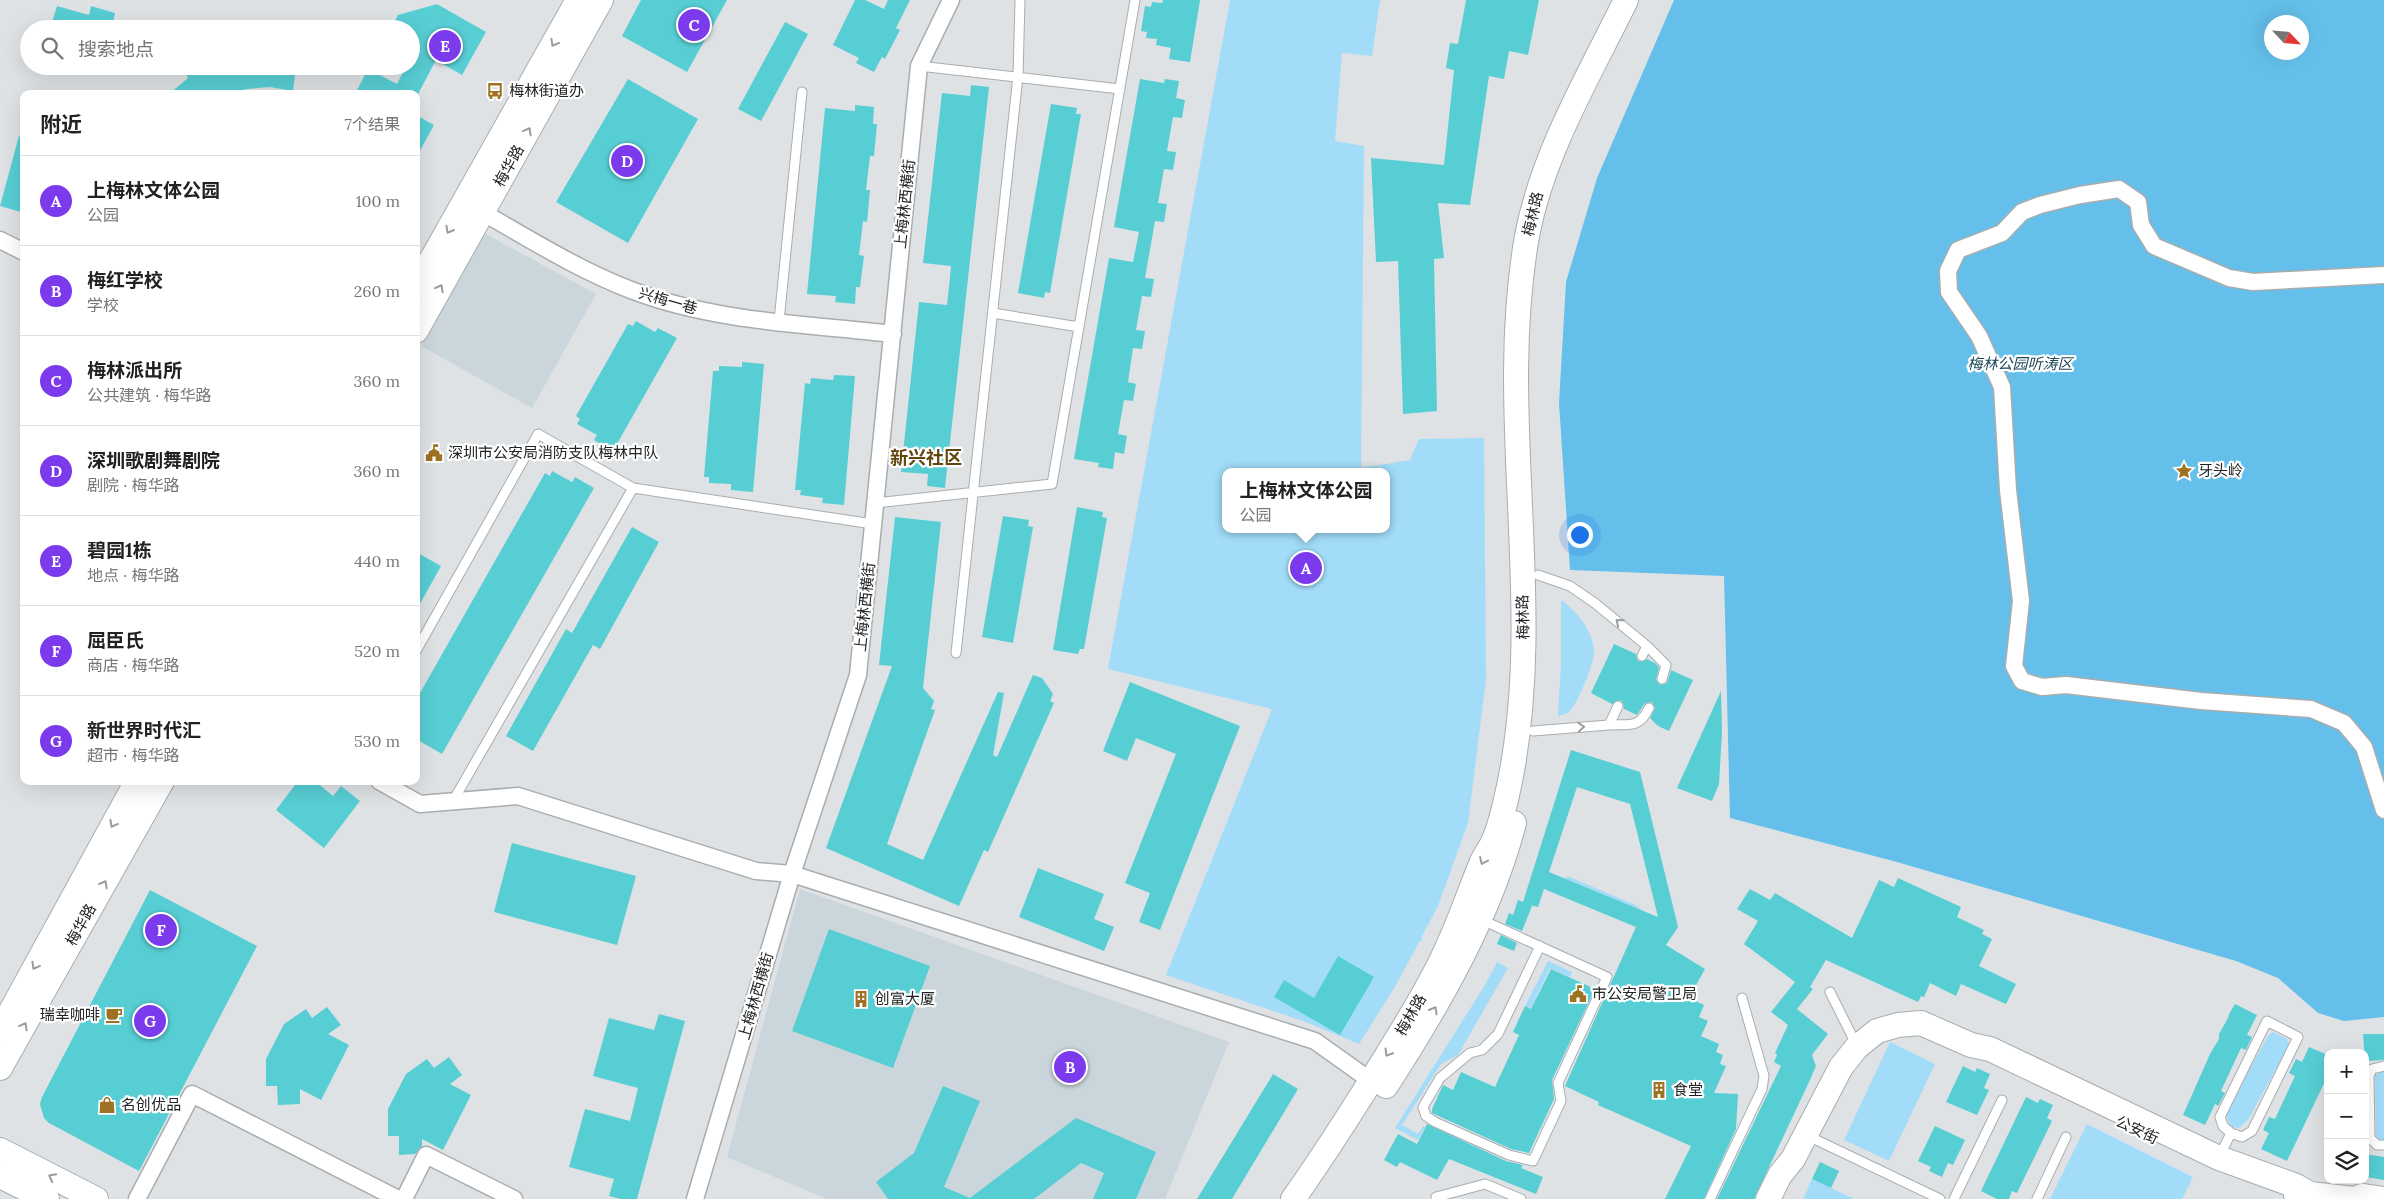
<!DOCTYPE html>
<html lang="zh">
<meta charset="utf-8">
<style>
body{margin:0;font-family:Lora,"Noto Sans SC",serif;background:#f2f2f2;color:#222}
.controls{position:absolute;right:15px;bottom:15px;display:grid;overflow:hidden;border-radius:10px;box-shadow:0 5px 20px #0002}
.controls button{width:45px;height:45px;display:grid;place-items:center;padding:0;border:0;border-bottom:1px solid #e0e0e0;background:#fff;color:#222;font:25px sans-serif}
.compass{position:absolute;left:2264px;top:15px;width:45px;height:45px;border-radius:50%;background:#fff;box-shadow:0 5px 20px #0002;rotate:116deg}
.you{position:absolute;left:1579px;top:534px;width:18px;height:18px;margin:-12px;border:4px solid #fff;border-radius:50%;background:#1a73e8;box-shadow:0 0 0 8px #1a73e833}
.badge{display:grid;place-items:center;width:32px;height:32px;border-radius:50%;background:#7c3aed;color:#fff;font-size:16px;font-weight:700}
.pin{position:absolute;translate:-50% -50%;border:2px solid #fff;box-shadow:0 1px 5px #0006}
.popup{position:absolute;left:1222px;top:468px;width:168px;height:65px;box-sizing:border-box;display:grid;place-content:center;border-radius:10px;background:#fff;filter:drop-shadow(0 1px 4px #0005);font-size:16px;white-space:nowrap;color:#767676}
.popup b{font-size:19px;color:#222}
.popup::after{content:'';position:absolute;left:50%;top:100%;margin-left:-10px;border:10px solid transparent;border-top-color:#fff}
.list{margin:0;padding:0;list-style:none}
h2{display:flex;justify-content:space-between;align-items:center;height:65px;margin:0;padding:0 20px;font-size:21px}
h2 small{font-size:16px;font-weight:400;color:#767676}
.list li{display:grid;grid-template-columns:32px 1fr auto;gap:15px;align-items:center;box-sizing:border-box;height:90px;padding:0 20px;border-top:1px solid #e0e0e0}
.list b{display:block;font-size:19px;white-space:nowrap}
.list p{margin:0;font-size:16px;white-space:nowrap;color:#767676}
.list em{font-size:16px;font-style:normal;color:#767676}
.icon{flex:none;width:28px;height:28px;fill:none;stroke:currentColor;stroke-width:2;stroke-linecap:round;stroke-linejoin:round}
.map{position:relative;flex:none;width:2384px;height:1199px;overflow:hidden}
.search{position:absolute;background:#fff;box-shadow:0 5px 20px #0002;left:20px;top:20px;width:400px;height:55px;display:flex;align-items:center;gap:12px;box-sizing:border-box;padding:0 18px;border-radius:28px;color:#767676;font-size:19px}
.panel{position:absolute;background:#fff;box-shadow:0 5px 20px #0002;left:20px;top:90px;width:400px;height:695px;border-radius:10px}
.map>svg:first-child{display:block}
.built{fill:#cad6db}
.green{fill:#a2dcf9;fill-rule:evenodd}
.forest{fill:#64c0ea;fill-rule:evenodd}
.building{fill:#57ced4;fill-rule:evenodd}
.lines{fill:none;stroke-linecap:round;stroke-linejoin:round}
.lane-casing{stroke:#a9adaf;stroke-width:11}
.street-casing{stroke:#a9adaf;stroke-width:19}
.secondary-casing{stroke:#a9adaf;stroke-width:26}
.lane{stroke:#fff;stroke-width:9}
.street{stroke:#fff;stroke-width:16}
.secondary{stroke:#fff;stroke-width:24}
.oneway{stroke:#9c9c9c}
.labels{text-anchor:middle;stroke-width:4.5;stroke-linejoin:round;paint-order:stroke}
.poi-label{font-size:15px;fill:#222324;stroke:#fff;text-anchor:start}
.street-label{font-size:15px;fill:#222324;stroke:#fff}
.park-label{font-size:15px;font-style:italic;fill:#20485a;stroke:#fff}
.quarter-label{font-size:18px;font-weight:bold;fill:#63440b;stroke:#fff}
</style>
<div class="map">
<svg width="2384" height="1199" viewBox="0 0 2384 1199">
<rect width="100%" height="100%" fill="#dee2e5"/>
<path class="built" d="M484,233l112,61 -64,114 -111,-62z
M800,889l429,153 -64,157h-338l-100,-42z"/>
<path class="green" d="M1230,0h150l-8,56 -30,-3 -7,88 29,5 -3,322 49,-8 9,-21 65,-1 2,241 -18,144 -30,83 -17,32 2,2 -4,2 -24,45 -36,57 -53,-22 -140,-47 106,-266 -164,-40zM1226,472h160v57h-160z
M1561,600c15,10 32,31 33,51 1,11 -17,54 -25,61 -3,2 -7,3 -11,4l3,-53z
M1567,876l73,31 -1,2 -73,-30z
M1548,961l24,11 -2,5 -20,-9 -19,40 -6,-2z
M1497,962l11,6 -46,80 -4,7 -17,9 -39,61 16,9 5,-8 2,1 -7,13 -23,-12 90,-143z
M2273,1032l14,7 2,6 -41,75 -9,8 -9,-1 -4,-12 2,-7 40,-72z
M1890,1042l45,22 -46,97 -45,-21z
M2384,1071v70l-6,-2 -2,-5 -1,-59z
M2087,1124l106,53 -11,22h-132z
M1812,1179l42,20h-51z"/>
<path class="forest" d="M1674,0h710v1017l-40,4 -26,-8 -40,-35 -42,-17 -339,-99 -167,-44 -6,-242 -154,-6 -11,-167 7,-121 31,-104zM2272,22h30v30h-30z"/>
<path class="building" d="M641,0h86l-40,72 -65,-36z
M855,0h10l19,9 4,-9h22l-14,28 4,2 -15,29 -3,-2 -8,15 -18,-9 3,-5 -26,-13z
M1163,0h37l-10,62 -21,-3 2,-11 -15,-3 1,-6 -11,-1 1,-6 -6,-1 4,-25 6,1 1,-5 10,1z
M1466,0h73l-11,55 -19,-4 -5,28 -15,-3 -19,129 -32,-2 6,55 -10,1 3,152 -34,3 -5,-153 -22,1 -5,-104 73,7 10,-95 -8,-2 4,-25 8,1z
M437,4l49,28 -24,43 -26,-15 -18,34h-63l13,-25 29,15 9,-18h5v-37h-20l7,-14z
M57,6l32,9 2,-9 24,7 -2,9 9,2 -1,5h-71z
M785,22l23,12 -47,87 -23,-12z
M182,66h114l-3,25 -23,-4 -24,2 -14,5h-63l19,-16z
M628,79l70,40 -70,124 -72,-41z
M1140,79l24,4 1,-4 14,2 -3,17 9,2 -3,18 -9,-1 -6,34 9,1 -3,18 -9,-1 -6,34 9,1 -3,18 -9,-1 -10,57 9,1 -3,18 -9,-1 -6,34 9,1 -3,18 -9,-1 -5,34 8,2 -3,17 -9,-1 -6,34 9,2 -3,18 -9,-2 -2,17 -15,-2 1,-4 -25,-4 35,-201 24,4 6,-30 -25,-5z
M971,85l18,2 -44,401 -18,-2 1,-12 -27,-2 18,-170 28,3 3,-28 1,-11 -28,-3 19,-170 28,3z
M1051,104l26,4 -1,6h5l-31,179 -5,-1 -1,6 -26,-5z
M855,105l19,2 -1,17h4l-3,32h-4l-4,34h4l-3,32 -4,-1 -4,34 5,1 -4,31h-4l-1,17 -20,-2 1,-6 -29,-2 18,-186 30,3z
M416,115l18,10 -18,33z
M19,136l5,1v63l-3,12 -21,-6z
M636,321l19,11 3,-4 19,10 -64,113 -19,-11 3,-5 -20,-11 3,-5 -4,-3 52,-92 5,2z
M742,362l22,2 -11,128 -22,-2v-6l-22,-1v-6h-5l9,-106h6v-5l23,1z
M834,375l21,1 -11,129 -22,-2 1,-5 -23,-3 1,-5h-6l10,-107 5,1 1,-6 22,2z
M552,471l20,11 3,-5 19,11 -152,266 -26,-15v-39l129,-227 5,3z
M1077,507l26,5 -1,5 5,1 -23,131h-4l-2,5 -25,-4z
M1003,516l26,4 -1,6 5,1 -20,116 -31,-6z
M895,517l46,5 -18,166 11,13 -3,8 4,1 -48,134 36,16 75,-168 6,1 -11,62 4,2 36,-82 9,3 11,16 -3,7 4,2 -20,45 -46,104 -4,-2 -25,56 -133,-58 66,-182 -13,-1z
M632,527l27,15 -59,107 -7,-4 -60,106 -27,-15 60,-107 6,4z
M416,552l25,14 -25,45z
M1614,644l22,10 1,5 3,3 7,-3 8,4 4,4 -3,13 4,5 7,-2 4,-13 22,10 -24,51 -11,-5 -8,-8 5,-10 -3,-6 -7,1 -8,12 -13,-6 -1,-6 -3,-3 -8,4 -21,-11z
M1130,682l110,44 -80,204 -21,-8 11,-29 -25,-10 51,-129 -40,-16 -9,23 -24,-10z
M1721,691l1,41 -3,52 -7,17 -35,-13z
M1571,750l69,22 38,155 -12,18 39,24 -16,29 15,7 -5,12 9,4 -7,15 18,8 -3,8 7,3 -3,9 6,2 -12,27 24,1 -2,35 -32,70h-39l26,-53 -93,-41 1,-3 -34,-16 71,-159 -92,-38 -6,18 -9,-2 3,1 -10,25 -17,-7 4,-11 4,2 5,-15 5,2zM1577,787l53,17 28,113 -109,-45z
M298,781h17l18,15 8,-10 19,15 -36,47 -48,-38z
M512,843l124,33 -19,69 -123,-33z
M1038,868l66,26 -10,25 20,8 -10,24 -85,-34z
M1898,878l63,29 -4,10 27,13 -2,4 10,5 -13,27 37,18 -10,20 -45,-20 -5,12 -26,-13 -6,14 -3,-1 -3,6 -92,-42 -16,27 3,2 -16,20 31,25 -16,21 4,11 -6,14 -56,119h-37l64,-133 -7,-4 3,-7 -2,-2 13,-28 -17,-13 24,-30 -51,-38 14,-23 -21,-12 13,-20 20,11 5,-7 77,45 27,-58 15,7z
M150,890l107,56 -118,225 -90,-48 -5,-5 -4,-14 2,-7z
M829,929l101,37 -37,102 -101,-37z
M1501,935l16,8 -3,8 -17,-7z
M1338,956l36,21 -34,58 -66,-38 10,-17 30,18z
M1551,969l44,20 -43,91 2,19 -25,54 -18,-4 -79,-36v-4l11,-24 10,5 8,-18 34,15 24,-52 -6,-3 12,-26 6,3z
M2235,1004l22,11 -10,20 5,2 -6,13 -5,-2 -20,43 4,2 -7,13 -3,-2 -10,21 -22,-10 27,-61 9,-15v-5l9,-16 1,-4z
M327,1007l14,18 -13,9 21,11 -28,55 -21,-11v15l-22,1 -1,-19h-11v-27l18,-35 22,-15 6,9z
M659,1014l26,7 -48,178h-16l-12,-3 5,-17 -45,-12 16,-58 45,12 4,-16 4,-17 -45,-12 16,-58 45,12z
M2363,1034h21v26l-19,1z
M2309,1047l19,8v20l-41,86 -26,-12 8,-16 -6,-3 6,-13 6,2 20,-43 -6,-3 7,-14 6,3z
M449,1057l13,18 -12,9 21,11 -28,55 -21,-11v7l-7,8 -16,1v-19h-11v-27l18,-35 21,-15 7,9z
M1963,1066l12,6 2,-4 13,6 -6,14 5,2 -12,25 -31,-13z
M1273,1074l25,15 -66,110h-35z
M943,1086l37,15 -36,86 26,11 106,-80 80,34 -20,47h-43l11,-26 -23,-10 -47,36h-146l-12,-17 38,-29z
M2026,1097l12,6 2,-4 13,6 -6,13 5,3 -35,72 -5,-2 -3,8h-12l-16,-8z
M1427,1124l79,37 17,4 -2,3 22,9 -7,17 -87,-35 -12,21 -37,-18 -3,5 -13,-7 14,-26 19,10z
M1935,1126l30,14 -12,25 -5,-2 -6,14 -13,-6 2,-4 -13,-6z
M2365,1154l19,3v23l-19,-3z
M1820,1162l19,9 -8,17 -19,-9z"/>
<g class="lines">
<g class="lane-casing">
<path id="lane" d="M919,66l201,23
M993,313l86,14
M779,321l23,-229
M875,503l177,-19 83,-484
M1538,575l32,11 26,18 51,42 -5,10
M1647,646l19,19 -4,14
M416,651l122,-217 95,54
M956,653l62,-577 2,-76
M1609,725c20,-1 30,4 40,-17
M1533,731l76,-6 9,-19
M453,801l180,-313 240,36
M1480,919l127,58 -49,106 3,18 -28,60 -24,-6 -74,-33 -9,-6 -3,-9 17,-29 30,-25 12,-3 16,-16 42,-88
M1830,992l27,54
M2384,1066l-12,3 -3,7 1,62 7,7h7
M1806,1135l134,64
M2219,1157l12,-24 -8,-7 -3,-9 47,-96 31,16 -46,94 -10,6 -11,-4
M1436,1197l49,-13 36,15
M1710,1199l52,-110 2,-13 -22,-78
M1954,1199l48,-99
M2037,1199l29,-62"/>
</g>
<g class="street-casing">
<path id="street" d="M473,207c52,29 103,62 158,83 83,32 175,34 262,44
M0,240l24,12
M2384,275l-131,7 -24,-4 -75,-32 -13,-21 -3,-23 -19,-13 -39,6 -40,10 -18,7 -20,21 -44,17 -10,21 1,21 30,44 23,51 6,103 13,111 -7,65 8,15 20,6 24,-2 135,16 110,8 33,14 20,24 20,63
M379,781l41,23 98,-8 238,75 36,3 523,167 56,40
M137,1199l55,-105 206,105
M404,1199l22,-44 88,44
M695,1199l97,-325 66,-199 61,-609 32,-66"/>
</g>
<g class="secondary-casing">
<path id="secondary" d="M416,287l162,-287
M416,331l185,-331
M0,1031l137,-250
M0,1068l162,-287
M1386,1086c53,-82 103,-168 128,-263
M0,1150l96,49
M0,1176l47,23
M2296,1195l14,-1 44,5 8,-3 22,3
M1293,1199c29,-40 55,-82 81,-123 23,-37 46,-73 65,-111 17,-33 28,-67 42,-101 3,-8 9,-15 12,-22 8,-17 12,-38 16,-56 38,-182 -14,-368 18,-550 16,-84 62,-160 99,-236
M1768,1199l12,-24 13,-16 48,-92 16,-20 20,-16 21,-6 23,-2 50,22 19,4 229,109 77,28 14,8"/>
</g>
<use href="#lane" class="lane"/>
<use href="#street" class="street"/>
<use href="#secondary" class="secondary"/>
</g>
<defs><path id="oneway-chevron" d="M-2-3.5L2.5 0L-2 3.5" fill="none" stroke-width="1.6" stroke-linecap="round" stroke-linejoin="round" transform="scale(1.25)"/></defs>
<g class="oneway">
<use href="#oneway-chevron" transform="translate(554 43) rotate(119)"/>
<use href="#oneway-chevron" transform="translate(528 131) rotate(-61)"/>
<use href="#oneway-chevron" transform="translate(449 230) rotate(120)"/>
<use href="#oneway-chevron" transform="translate(440 288) rotate(-61)"/>
<use href="#oneway-chevron" transform="translate(1619 622) rotate(-140)"/>
<use href="#oneway-chevron" transform="translate(1581 727) rotate(-4)"/>
<use href="#oneway-chevron" transform="translate(113 824) rotate(119)"/>
<use href="#oneway-chevron" transform="translate(1483 861) rotate(115)"/>
<use href="#oneway-chevron" transform="translate(104 884) rotate(-61)"/>
<use href="#oneway-chevron" transform="translate(35 966) rotate(119)"/>
<use href="#oneway-chevron" transform="translate(1434 1010) rotate(-60)"/>
<use href="#oneway-chevron" transform="translate(24 1026) rotate(-61)"/>
<use href="#oneway-chevron" transform="translate(1388 1053) rotate(122)"/>
<use href="#oneway-chevron" transform="translate(52 1177) rotate(-153)"/>
</g>
<defs>
<g id="bus-bare" transform="scale(1.35)"><path d="M-5-6H5V4H4V6H2V4H-2V6H-4V4H-5ZM-3.5-4V0h7V-4ZM-3.5 1.2v1.5H-2V1.2ZM2 1.2v1.5H3.5V1.2Z" fill="#9e7222" stroke="#fff" stroke-width="2.5" paint-order="stroke"/></g>
<g id="civic-bare" transform="scale(1.35)"><path d="M-.6-6.5H3V-4.5H.6V-3L4-1V1h2V6H-6V1h2V-1L-.6-3ZM-1.2 2.5V6h2.4V2.5Z" fill="#9e7222" stroke="#fff" stroke-width="2.5" paint-order="stroke"/></g>
<g id="sight-bare" transform="scale(1.35)"><path d="M0-6L1.8-2.2L6-1.7L2.9 1.2L3.7 5.4L0 3.3L-3.7 5.4L-2.9 1.2L-6-1.7L-1.8-2.2Z" fill="#9e7222" stroke="#fff" stroke-width="2.5" paint-order="stroke"/></g>
<g id="building-bare" transform="scale(1.35)"><path d="M-4-6H4V6H1V3H-1V6H-4ZM-2.5-4.3h1.7v1.8h-1.7ZM.8-4.3h1.7v1.8H.8ZM-2.5-1h1.7V.8h-1.7ZM.8-1h1.7V.8H.8Z" fill="#9e7222" stroke="#fff" stroke-width="2.5" paint-order="stroke"/></g>
<g id="cafe-bare" transform="scale(1.35)"><path d="M-5.5-4.5H6V0H3Q3 3.5 0 3.5H-2.5Q-5.5 3.5-5.5 0ZM3-3.2v2h1.7v-2ZM-6 4.5H4V6H-6Z" fill="#9e7222" stroke="#fff" stroke-width="2.5" paint-order="stroke"/></g>
<g id="shop-bare" transform="scale(1.35)"><path d="M-5-2.5h2.3a2.7 3.5 0 0 1 5.4 0H5L5.5 6h-11ZM-1.5-2.5h3a1.5 2.3 0 0 0-3 0Z" fill="#9e7222" stroke="#fff" stroke-width="2.5" paint-order="stroke"/></g>
</defs>
<g fill-rule="evenodd">
<use href="#bus-bare" x="495" y="91"/>
<use href="#civic-bare" x="434" y="453"/>
<use href="#sight-bare" x="2184" y="471"/>
<use href="#civic-bare" x="1578" y="994"/>
<use href="#building-bare" x="861" y="999"/>
<use href="#cafe-bare" x="114" y="1015"/>
<use href="#building-bare" x="1659" y="1090"/>
<use href="#shop-bare" x="107" y="1105"/>
</g>
<g class="labels">
<g class="poi-label">
<text x="509" y="96">梅林街道办</text>
<text x="448" y="458">深圳市公安局消防支队梅林中队</text>
<text x="2198" y="476">牙头岭</text>
<text x="1592" y="999">市公安局警卫局</text>
<text x="875" y="1004">创富大厦</text>
<text x="100" y="1020" text-anchor="end">瑞幸咖啡</text>
<text x="1673" y="1095">食堂</text>
<text x="121" y="1110">名创优品</text>
</g>
<g class="street-label">
<text transform="translate(509 166) rotate(-61)" y="5">梅华路</text>
<text transform="translate(905 204) rotate(-84)" y="5">上梅林西横街</text>
<text transform="translate(1533 214) rotate(-77)" y="5">梅林路</text>
<text transform="translate(668 301) rotate(16)" y="5">兴梅一巷</text>
<text transform="translate(865 607) rotate(-84)" y="5">上梅林西横街</text>
<text transform="translate(1523 617) rotate(-91)" y="5">梅林路</text>
<text transform="translate(81 925) rotate(-61)" y="5">梅华路</text>
<text transform="translate(756 996) rotate(-74)" y="5">上梅林西横街</text>
<text transform="translate(1411 1015) rotate(-60)" y="5">梅林路</text>
<text transform="translate(2137 1130) rotate(25)" y="5">公安街</text>
</g>
<g class="park-label">
<text x="2020" y="369">梅林公园听涛区</text>
</g>
<g class="quarter-label">
<text x="926" y="464">新兴社区</text>
</g>
</g>
</svg>
<div class="controls">
<button>+</button>
<button>−</button>
<button><svg class="icon" aria-label="layers" viewBox="0 0 24 24"><path d="M12 4l9 5-9 5-9-5zM3 14l9 5 9-5"/></svg></button>
</div>
<svg class="compass" viewBox="-18 -18 36 36"><path d="M0-13l5 13h-10z" fill="#e53935"/><path d="M0 13l5-13h-10z" fill="#767676"/></svg>
<div class="you"></div>
<div class="pin badge" style="left:1306px;top:568px">A</div>
<div class="popup"><b>上梅林文体公园</b>公园</div>
<div class="pin badge" style="left:1070px;top:1067px">B</div>
<div class="pin badge" style="left:694px;top:25px">C</div>
<div class="pin badge" style="left:627px;top:161px">D</div>
<div class="pin badge" style="left:445px;top:46px">E</div>
<div class="pin badge" style="left:161px;top:930px">F</div>
<div class="pin badge" style="left:150px;top:1021px">G</div>
<div class="search"><svg class="icon" aria-label="search" viewBox="0 0 24 24"><circle cx="10" cy="10" r="6"/><path d="M15 15l6 6"/></svg>搜索地点</div>
<section class="panel">
<h2>附近<small>7个结果</small></h2>
<ul class="list">
<li><span class="badge">A</span><div><b>上梅林文体公园</b><p>公园</p></div><em>100 m</em></li>
<li><span class="badge">B</span><div><b>梅红学校</b><p>学校</p></div><em>260 m</em></li>
<li><span class="badge">C</span><div><b>梅林派出所</b><p>公共建筑 · 梅华路</p></div><em>360 m</em></li>
<li><span class="badge">D</span><div><b>深圳歌剧舞剧院</b><p>剧院 · 梅华路</p></div><em>360 m</em></li>
<li><span class="badge">E</span><div><b>碧园1栋</b><p>地点 · 梅华路</p></div><em>440 m</em></li>
<li><span class="badge">F</span><div><b>屈臣氏</b><p>商店 · 梅华路</p></div><em>520 m</em></li>
<li><span class="badge">G</span><div><b>新世界时代汇</b><p>超市 · 梅华路</p></div><em>530 m</em></li>
</ul>
</section>
</div>
